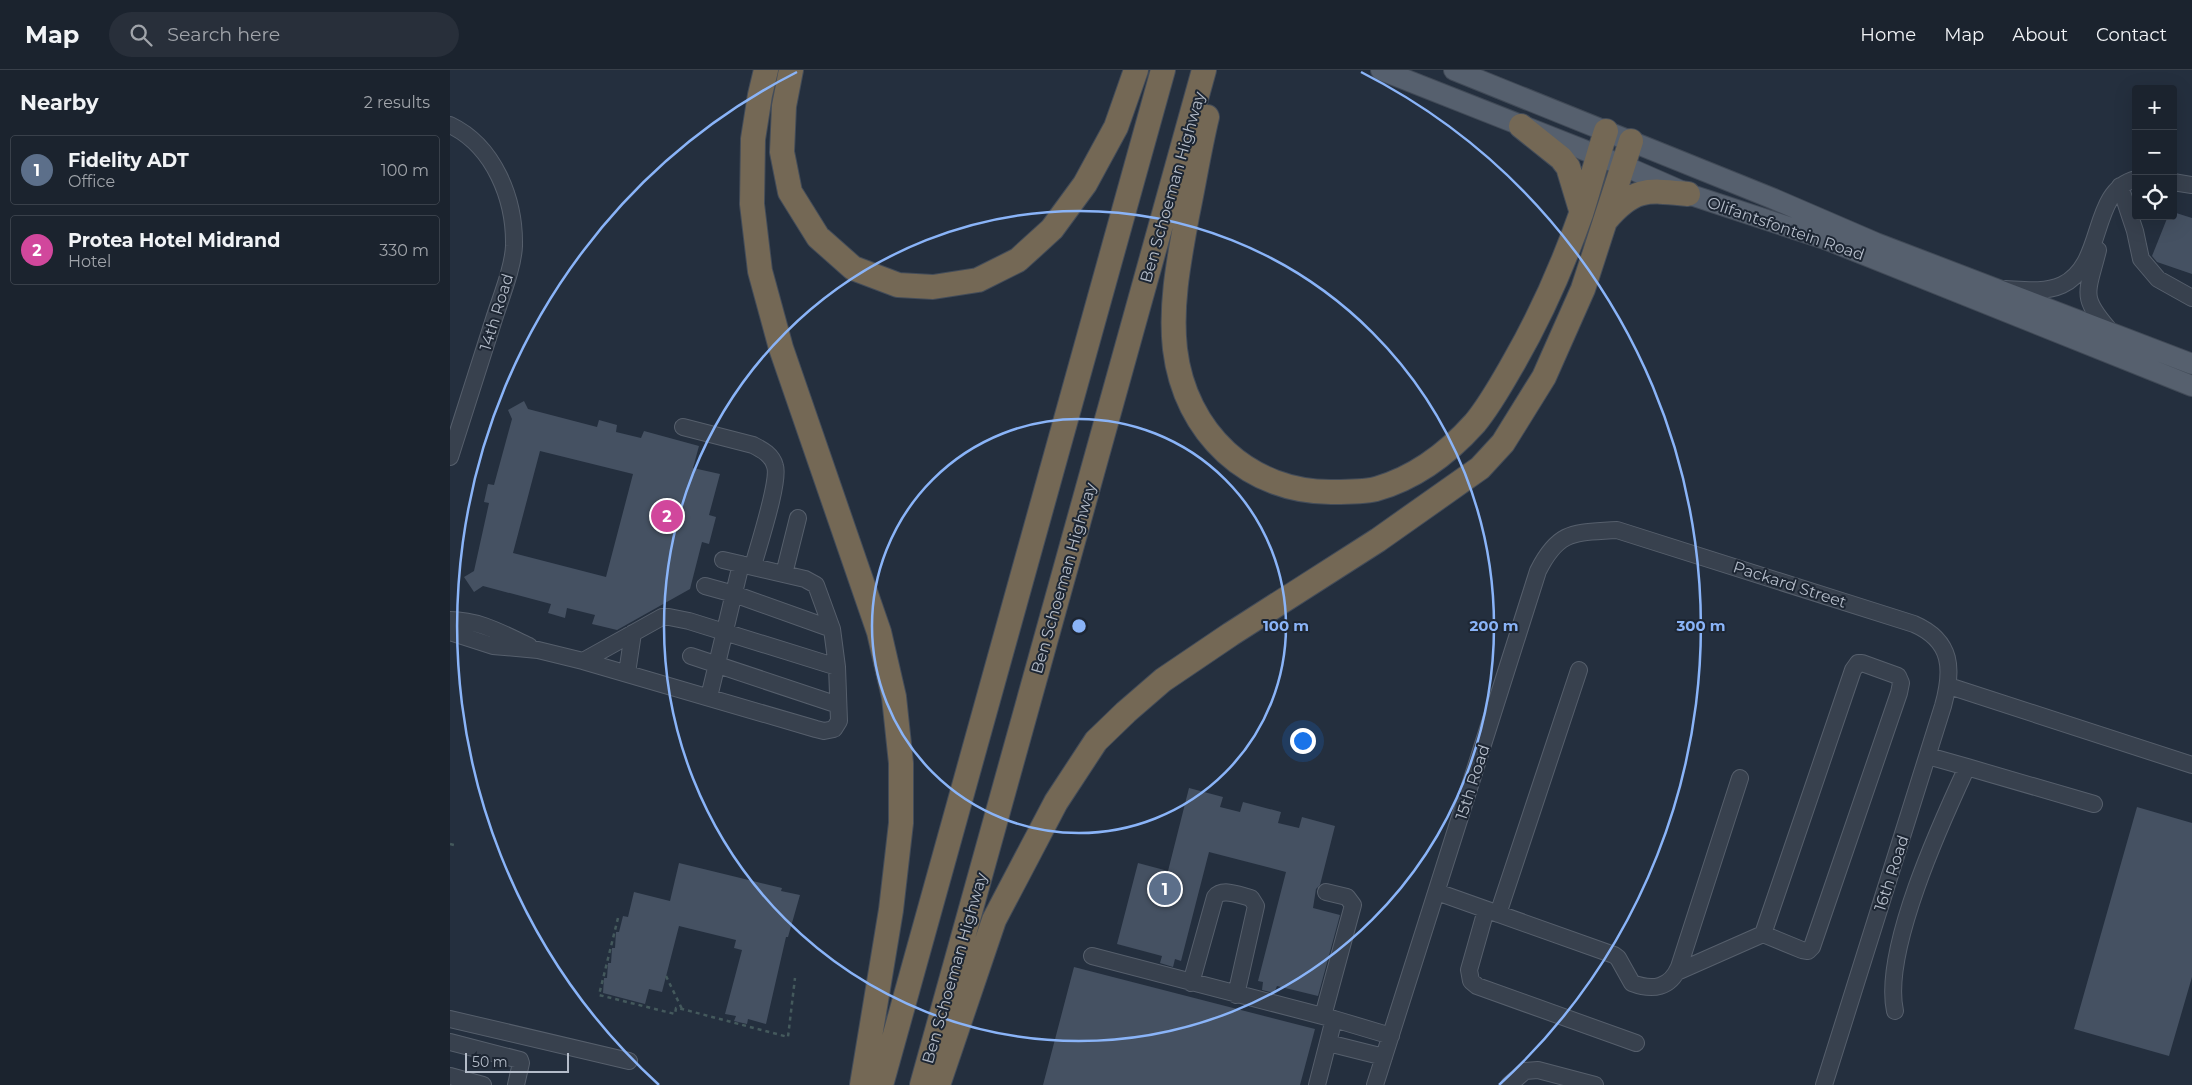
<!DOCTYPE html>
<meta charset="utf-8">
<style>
body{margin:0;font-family:Montserrat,sans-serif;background:#282f3a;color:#f1f3f6}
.controls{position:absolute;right:15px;top:15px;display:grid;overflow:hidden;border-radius:5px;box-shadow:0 5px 20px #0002}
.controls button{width:45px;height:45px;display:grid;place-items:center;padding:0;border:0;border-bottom:1px solid #39404a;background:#1b232e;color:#f1f3f6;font:25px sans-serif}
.scale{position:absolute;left:15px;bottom:12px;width:104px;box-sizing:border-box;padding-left:5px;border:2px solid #b4bcc9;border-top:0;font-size:14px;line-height:18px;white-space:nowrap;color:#b4bcc9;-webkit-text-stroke:4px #1d2633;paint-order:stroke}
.you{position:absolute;left:852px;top:670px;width:18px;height:18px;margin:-12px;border:4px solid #fff;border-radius:50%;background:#1a73e8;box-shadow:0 0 0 8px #1a73e833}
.badge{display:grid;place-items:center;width:32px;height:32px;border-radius:50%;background:#8bbbb9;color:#fff;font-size:16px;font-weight:700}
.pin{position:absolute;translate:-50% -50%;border:2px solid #fff;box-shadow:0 1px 5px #0006}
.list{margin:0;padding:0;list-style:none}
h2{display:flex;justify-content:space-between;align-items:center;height:65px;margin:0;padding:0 20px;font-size:21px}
h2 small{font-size:16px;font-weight:400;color:#a0a4aa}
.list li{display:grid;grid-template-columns:32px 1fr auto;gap:15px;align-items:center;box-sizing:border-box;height:70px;margin:0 10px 10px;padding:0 10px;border:1px solid #39404a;border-radius:5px}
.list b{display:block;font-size:19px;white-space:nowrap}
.list p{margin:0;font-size:16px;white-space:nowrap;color:#a0a4aa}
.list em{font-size:16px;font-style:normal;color:#a0a4aa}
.icon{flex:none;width:28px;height:28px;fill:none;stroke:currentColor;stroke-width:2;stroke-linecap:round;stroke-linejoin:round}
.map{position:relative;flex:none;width:1742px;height:1015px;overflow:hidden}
header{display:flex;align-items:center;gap:30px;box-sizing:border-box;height:70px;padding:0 25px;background:#1b232e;border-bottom:1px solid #39404a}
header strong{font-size:24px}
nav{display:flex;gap:28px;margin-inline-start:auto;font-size:18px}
.search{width:350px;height:45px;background:#282f3a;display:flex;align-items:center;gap:12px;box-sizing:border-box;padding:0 18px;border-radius:28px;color:#a0a4aa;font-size:19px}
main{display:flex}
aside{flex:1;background:#1b232e}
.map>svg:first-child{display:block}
.building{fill:#455162;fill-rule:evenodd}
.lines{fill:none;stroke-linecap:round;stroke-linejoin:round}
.minor-casing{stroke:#565f6c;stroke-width:18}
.major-casing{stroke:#414a57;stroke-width:22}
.highway-casing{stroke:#434c59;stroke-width:26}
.path{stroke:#44595c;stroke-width:2.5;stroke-dasharray:4 4;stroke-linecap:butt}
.minor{stroke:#38414e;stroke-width:16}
.major{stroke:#56606e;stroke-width:20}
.highway{stroke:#746855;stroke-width:24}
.ring{fill:none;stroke:#8ab4f8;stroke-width:2.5}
.labels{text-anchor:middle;stroke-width:4;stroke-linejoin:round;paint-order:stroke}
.street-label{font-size:16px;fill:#b4bcc9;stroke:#1d2633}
.centre{fill:#8ab4f8;stroke:#1d2633;stroke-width:2.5}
.ring-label{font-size:15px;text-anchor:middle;font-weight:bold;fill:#8ab4f8;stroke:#1d2633;stroke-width:4;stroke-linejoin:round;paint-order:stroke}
</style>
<header>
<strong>Map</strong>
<div class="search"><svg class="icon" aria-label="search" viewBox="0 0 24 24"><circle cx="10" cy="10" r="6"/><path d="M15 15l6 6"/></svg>Search here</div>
<nav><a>Home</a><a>Map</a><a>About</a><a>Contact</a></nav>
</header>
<main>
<aside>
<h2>Nearby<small>2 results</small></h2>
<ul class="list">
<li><span class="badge" style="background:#5c6f8a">1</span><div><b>Fidelity ADT</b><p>Office</p></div><em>100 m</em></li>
<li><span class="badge" style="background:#d1479c">2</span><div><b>Protea Hotel Midrand</b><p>Hotel</p></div><em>330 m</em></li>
</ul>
</aside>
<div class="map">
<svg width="1742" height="1015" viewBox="0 0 1742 1015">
<rect width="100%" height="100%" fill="#242f3e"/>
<path class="building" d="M1723,142l19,6v56l-35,-12 -5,-6 16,-40h5z
M74,331l4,8 69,18 2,-7 18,5 -1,7 25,6 3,-7 55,15 -6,22 27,6 -11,41 7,2 -7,27 -7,-2 -12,47 -73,41 -25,-6 3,-9 -28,-7 -2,10 -17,-5 3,-9 -68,-18 -9,6 -10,-15 10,-6 15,-68 -5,-1 4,-18 6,1 18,-66 -4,-9zM90,381l93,23 -27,103 -93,-24z
M739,718l34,9 -3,10 20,5 3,-10 38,10 -3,11 21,5 3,-11 33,9 -15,59 -4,4 -3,19 27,7 -22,81 -41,-10 -3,7 -12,-3 1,-8 -5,-1 28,-109 -77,-20 -28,109 -6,-2 -2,8 -13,-4 2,-7 -45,-12 21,-81 30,8z
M1687,737l55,16v154l-23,79 -95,-27z
M229,793l103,25 -1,3 19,4 -12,42h-2l-20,87 -18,-5 -1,5 -13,-3 2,-5 -11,-2 17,-64 -8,-2 2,-8 -57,-14 -17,66 -13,-3 -4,15 -42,-11 1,-15h3l1,-15h3l1,-15h3l1,-16h3l4,-16 5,1 6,-25 36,9z
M624,897l241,62 -15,56h-257z"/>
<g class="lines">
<g class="minor-casing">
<path id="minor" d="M0,55c44,21 65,74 64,121 -1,22 -13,51 -20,73 -15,46 -29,92 -44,138
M1723,112l19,3
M1670,116l15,45 6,28 17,20 34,19
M1648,180c-11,45 -19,46 14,83
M1555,219c19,1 39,4 57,-4 44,-20 27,-94 74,-106
M233,357l70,18c10,5 19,10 22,21 5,15 -17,81 -22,100
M334,504l14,-56
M255,516l29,8 98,35
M0,550c30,0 53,14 79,26
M0,562l43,14 45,4 45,11 233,68 8,2 10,-2 5,-8 -2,-54 -5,-38 -16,-44 -11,-6 -82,-19
M241,586l147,49
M133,591l79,-44h7l20,4 148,46
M177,603l6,-40
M1499,616l243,79
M259,627l32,-133
M1478,686l39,11
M987,822l177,63 4,3 14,25c21,8 38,5 47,-16l61,-189
M1036,840l-17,60 2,11 6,5 159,57
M1048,844l81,-244
M642,886l242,63 57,17
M1227,902l86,-38 90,-264 5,-7h4l36,13 3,7 -2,10 -87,254 -4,4 -6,-1 -39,-16
M741,913l24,-86c8,-10 26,-1 36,1l5,8 -20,89
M1445,941c-13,-60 46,-188 72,-244l127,37
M873,946l30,-111 -6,-8 -21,-5
M0,949l179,42
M0,972l70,18 1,3 -5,22
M878,973l56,14
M0,1006l33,9
M867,1015l17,-66
M925,1015l163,-514c21,-42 37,-38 79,-41l297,94c39,17 39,46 29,82l-119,379
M1059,1015l16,-14 13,-1 57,15"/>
</g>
<g class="major-casing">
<path id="major" d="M931,0l241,95 66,29 137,45 367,147
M1004,0l320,129 102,44 316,121"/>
</g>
<g class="highway-casing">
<path id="highway" d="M316,0l-6,25 -7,44 -1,65 8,67 21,77 98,284 15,65 7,66v60l-10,87 -29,175
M341,0l-7,36 -2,46 8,40 28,45 35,31 45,17 35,2 45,-7 40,-20 34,-31 33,-45 31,-57 20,-57
M757,47c-8,33 -13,66 -20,99 -8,44 -17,89 -12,133 10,84 74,144 158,143 14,0 30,0 43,-3 39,-11 73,-37 99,-66 15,-18 27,-40 39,-61 27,-47 49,-97 67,-148 9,-28 16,-56 25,-83
M1071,56l40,32 7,9 13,43
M1156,150c28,-33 42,-30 82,-26
M431,1015l282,-1015
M472,1015l282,-1015
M488,1015l56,-165 62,-118 40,-61 30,-29 37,-32 68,-46 147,-94 102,-72 23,-25 41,-66 39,-88 48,-148"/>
</g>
<path class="path" d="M0,774l4,1
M168,848l-19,77 76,19 1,-6 6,1 106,28 7,-59
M216,906l16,33"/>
<use href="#minor" class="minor"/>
<use href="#major" class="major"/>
<use href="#highway" class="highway"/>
</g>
<g class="ring">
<circle cx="629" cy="556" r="207"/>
<circle cx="629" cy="556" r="415"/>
<path d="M209 1015A622 622 0 0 1 347 2M911 2A622 622 0 0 1 1049 1015"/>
</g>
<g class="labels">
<g class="street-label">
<text transform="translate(722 117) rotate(-74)" y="6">Ben Schoeman Highway</text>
<text transform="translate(1336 158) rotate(19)" y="6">Olifantsfontein Road</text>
<text transform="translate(46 242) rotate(-73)" y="6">14th Road</text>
<text transform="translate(613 508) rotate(-74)" y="6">Ben Schoeman Highway</text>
<text transform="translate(1340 514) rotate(18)" y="6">Packard Street</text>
<text transform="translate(1022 712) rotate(-72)" y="6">15th Road</text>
<text transform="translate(1441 803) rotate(-72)" y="6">16th Road</text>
<text transform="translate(504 898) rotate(-74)" y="6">Ben Schoeman Highway</text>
</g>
</g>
<circle cx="629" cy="556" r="8" class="centre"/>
<g class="ring-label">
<text x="836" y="561">100 m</text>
<text x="1044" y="561">200 m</text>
<text x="1251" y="561">300 m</text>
</g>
</svg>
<div class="controls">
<button>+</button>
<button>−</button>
<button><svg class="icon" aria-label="locate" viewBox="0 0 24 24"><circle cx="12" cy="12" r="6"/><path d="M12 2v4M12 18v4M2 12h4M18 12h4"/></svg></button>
</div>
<div class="scale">50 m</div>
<div class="you"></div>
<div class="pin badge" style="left:715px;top:819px;background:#5c6f8a">1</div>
<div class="pin badge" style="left:217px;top:446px;background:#d1479c">2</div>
</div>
</main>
